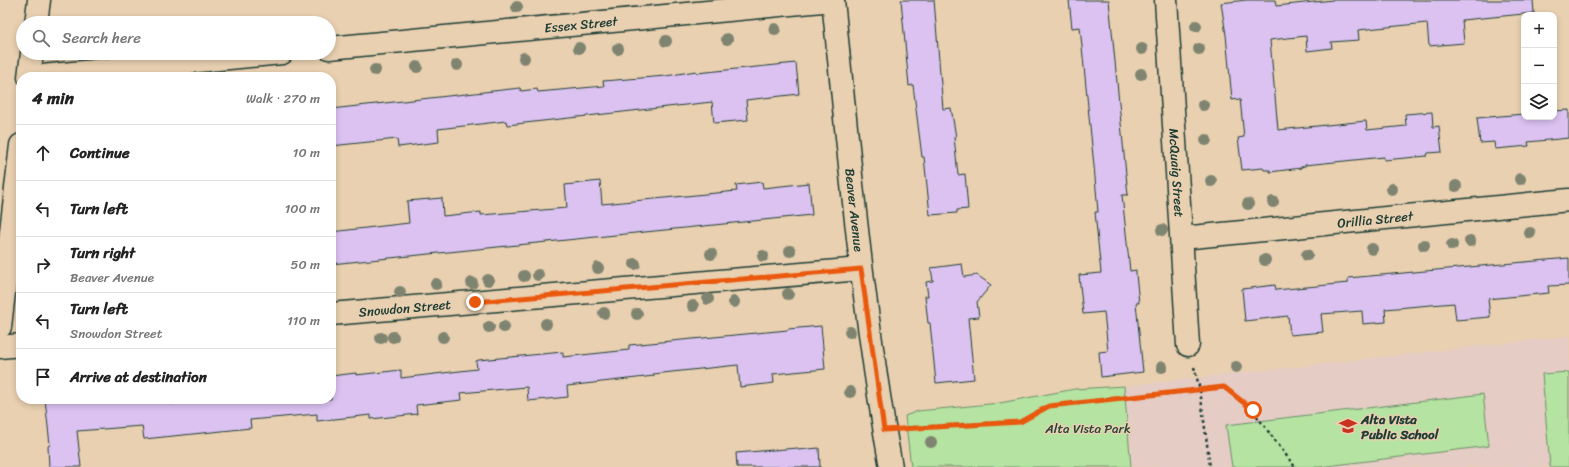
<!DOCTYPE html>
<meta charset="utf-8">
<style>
body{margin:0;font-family:Sriracha,sans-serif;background:#f2f2f2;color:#222}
.controls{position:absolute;right:12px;top:12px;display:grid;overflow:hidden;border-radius:8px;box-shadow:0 2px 6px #0003}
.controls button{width:36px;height:36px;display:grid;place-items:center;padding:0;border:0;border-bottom:1px solid #e0e0e0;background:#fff;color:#222;font:20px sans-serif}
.stop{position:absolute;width:12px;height:12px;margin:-9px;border:3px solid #ea580c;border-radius:50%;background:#fff}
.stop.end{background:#ea580c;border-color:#fff;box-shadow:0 1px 4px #0008}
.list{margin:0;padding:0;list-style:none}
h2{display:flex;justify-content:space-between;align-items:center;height:52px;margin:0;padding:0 16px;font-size:17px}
h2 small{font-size:13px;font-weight:400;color:#767676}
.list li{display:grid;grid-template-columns:26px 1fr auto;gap:12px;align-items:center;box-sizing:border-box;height:56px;padding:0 16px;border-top:1px solid #e0e0e0}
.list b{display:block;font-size:15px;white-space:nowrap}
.list p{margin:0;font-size:13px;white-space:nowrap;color:#767676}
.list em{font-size:13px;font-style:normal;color:#767676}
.icon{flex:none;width:22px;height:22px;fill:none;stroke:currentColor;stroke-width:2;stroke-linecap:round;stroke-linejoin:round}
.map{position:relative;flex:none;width:1569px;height:467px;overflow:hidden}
.search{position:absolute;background:#fff;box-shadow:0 2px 6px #0003;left:16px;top:16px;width:320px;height:44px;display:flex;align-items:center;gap:10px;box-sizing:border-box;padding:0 14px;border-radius:22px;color:#767676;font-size:15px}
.panel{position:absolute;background:#fff;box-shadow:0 2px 6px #0003;left:16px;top:72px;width:320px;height:332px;border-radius:16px}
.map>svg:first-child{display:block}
.built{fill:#e5ccc4}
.green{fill:#b5e3a1;stroke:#6a906a}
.building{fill:#dbc2f1;stroke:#1f3d34}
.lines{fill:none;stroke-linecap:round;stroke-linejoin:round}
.minor-casing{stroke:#1f3d34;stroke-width:25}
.path{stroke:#1f3d34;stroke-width:2.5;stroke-dasharray:3 3;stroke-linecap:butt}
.minor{stroke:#e9d0b1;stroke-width:22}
.tree{fill:#7e846f}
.route{stroke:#ea580c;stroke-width:5}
.labels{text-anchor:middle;stroke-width:3;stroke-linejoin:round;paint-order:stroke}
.street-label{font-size:13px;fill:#1f3d34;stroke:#e9d0b1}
.poi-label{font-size:13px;font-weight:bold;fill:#1f3d34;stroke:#e9d0b1;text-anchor:start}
.park-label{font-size:13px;fill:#264539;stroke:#e9d0b1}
</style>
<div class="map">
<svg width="1569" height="467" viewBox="0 0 1569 467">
<rect width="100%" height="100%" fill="#e9d0b1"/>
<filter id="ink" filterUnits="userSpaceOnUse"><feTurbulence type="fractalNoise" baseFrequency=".025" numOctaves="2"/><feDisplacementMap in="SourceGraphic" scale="8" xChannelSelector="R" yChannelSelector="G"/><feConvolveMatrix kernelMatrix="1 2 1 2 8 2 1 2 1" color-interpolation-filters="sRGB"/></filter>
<g filter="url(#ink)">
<path class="built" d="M1569,336v131h-438l-7,-81z"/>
<path class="green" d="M1569,372v95h-19l-8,-93z
M1124,386l7,81h-220l-6,-51 13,-5 82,-8 75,-14z
M1483,394l6,52 -170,21h-87l-6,-42z"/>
<path class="building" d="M901,0h33l9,109 8,-1 5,29h-2l4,38 7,-1 3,35 -11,1v3l-27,2 -6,-58h-2l-9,-72 -4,1z
M1069,0h40l19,195h-6l8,76 6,-1v4l3,29h-3l7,69 -42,5 -2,-25 9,-1 -4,-39 -21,2 -4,-39 22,-2 -6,-61h3l-4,-46 -14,-139 -8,1z
M1246,0h29l1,6 57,-6h200l1,13 -72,7 2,23 -35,3 -2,-23 -69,7 1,10 -28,2 1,6 -25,3 -1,-15 -36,4 8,90 88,-9 1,9 39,-4 -1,-12 27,-2 1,15 6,-1 3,26 -14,1 -1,3 -43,4v-3l-79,8v1l-4,1v1l-31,4v-2h-6l-1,-2 -21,2 -4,-32 6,-1 -4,-38 -8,1 -6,-65 -5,-32z
M796,63l3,31 -53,6 2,20 -34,3 -2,-21 -205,23 -1,-4 -68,8 1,13 -41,5 -1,-8 -66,7v-37l189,-21 1,3 16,-2 1,3 66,-6 -1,-5 63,-5 30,-5 1,2z
M1569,110v28l-41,4 1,4 -34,3 -1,-7 -14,1 -3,-25 47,-4v3h30v-6z
M600,181l2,23 135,-13 -1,-6 26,-3 1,6 46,-5 3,32 -481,49v-32l78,-9 -2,-22 35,-3 1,18 38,-4v3l86,-7 -2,-23z
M1569,258v27l-21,1 1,7 -61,6 2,18 -34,3 -2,-17 -69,6 1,13 -23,2 -1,-13 -41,3 2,18 -33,3 -2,-19 -43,5 -3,-32 33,-4 1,5 72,-7v-5z
M962,264l2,13 13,-2 14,10 -14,17 2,15 -11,1 6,61 -38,4 -6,-60h-2l-3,-27h3l-2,-14 7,-1 -2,-13z
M821,326l4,43 -52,5 1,9 -34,4 -2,-22 -85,9 1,2 -87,10 1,11 -40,4 -1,-14 -66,6 1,7 -46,5 1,9 -46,5v-4l-54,6v-7l-67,6 1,8 -107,11 -2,-13 -65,5 4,36h-32l-1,-21 2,-1 -5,-46h125v5l47,-4v-1h114v-23l25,-3v2l45,-5v8l76,-9 -1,-8 3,-1 84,-8v5l66,-7v-5l159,-15v-1z
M798,448v2l21,-2 1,19h-83l-1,-14z"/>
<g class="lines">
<g class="minor-casing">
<g id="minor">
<path id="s1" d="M833,0c16,156 30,313 58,467"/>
<path id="s2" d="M1166,0l22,345"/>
<path d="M36,23l3,-23"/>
<path id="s3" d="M329,48l504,-48"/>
<path d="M29,77l3,-24"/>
<path d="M31,77l251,-24"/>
<path id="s4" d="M1182,238l387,-38"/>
<path id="s5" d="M331,314l530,-45"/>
<path d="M0,327l21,-182"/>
<path d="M0,347l21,-2"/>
</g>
</g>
<path class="path" d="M1194,367l6,23 10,77
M907,428l113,-6 29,-16 175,-19 29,24 42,56"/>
<use href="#minor" class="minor"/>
</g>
<g class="tree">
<circle cx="517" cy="7" r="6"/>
<circle cx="1196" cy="26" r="6"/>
<circle cx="775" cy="29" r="6"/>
<circle cx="727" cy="39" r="6"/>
<circle cx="666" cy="41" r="6"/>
<circle cx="579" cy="48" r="6"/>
<circle cx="618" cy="49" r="6"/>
<circle cx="1142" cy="49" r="6"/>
<circle cx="1199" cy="49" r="6"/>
<circle cx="524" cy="58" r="6"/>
<circle cx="457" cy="65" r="6"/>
<circle cx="417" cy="67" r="6"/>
<circle cx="375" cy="70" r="6"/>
<circle cx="1141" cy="74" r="6"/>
<circle cx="1203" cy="105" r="6"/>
<circle cx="1206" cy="140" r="6"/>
<circle cx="1520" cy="179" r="6"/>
<circle cx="1211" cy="181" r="6"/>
<circle cx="1456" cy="186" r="6"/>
<circle cx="1392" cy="189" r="6"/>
<circle cx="1273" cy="202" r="6"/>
<circle cx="1248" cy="204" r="6"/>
<circle cx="1162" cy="230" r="6"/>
<circle cx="1530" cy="233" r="6"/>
<circle cx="1470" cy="241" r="6"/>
<circle cx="1424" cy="245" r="6"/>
<circle cx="1452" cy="245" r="6"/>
<circle cx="1372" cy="249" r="6"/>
<circle cx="790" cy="251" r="6"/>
<circle cx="711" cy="254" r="6"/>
<circle cx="1307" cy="255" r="6"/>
<circle cx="763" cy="256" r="6"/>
<circle cx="1265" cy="260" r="6"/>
<circle cx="635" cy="264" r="6"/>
<circle cx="598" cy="268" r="6"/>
<circle cx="538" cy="275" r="6"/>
<circle cx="524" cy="276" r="6"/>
<circle cx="488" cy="280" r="6"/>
<circle cx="472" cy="283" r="6"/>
<circle cx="436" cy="284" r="6"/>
<circle cx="400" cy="292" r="6"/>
<circle cx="788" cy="294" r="6"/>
<circle cx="708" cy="299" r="6"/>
<circle cx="734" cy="302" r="6"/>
<circle cx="693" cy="306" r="6"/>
<circle cx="604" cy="313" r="6"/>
<circle cx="637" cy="314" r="6"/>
<circle cx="546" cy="324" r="6"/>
<circle cx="489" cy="327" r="6"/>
<circle cx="504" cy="327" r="6"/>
<circle cx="850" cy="332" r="6"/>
<circle cx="393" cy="337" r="6"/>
<circle cx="443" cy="337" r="6"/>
<circle cx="381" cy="338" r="6"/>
<circle cx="1162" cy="367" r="6"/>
<circle cx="1236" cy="367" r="6"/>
<circle cx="850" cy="392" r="6"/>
<circle cx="931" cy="442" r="6"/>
</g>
</g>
<g class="lines" filter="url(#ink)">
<path class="route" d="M475,302l386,-33 23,161 136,-8 29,-16 175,-19 29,23"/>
</g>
<defs>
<g id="school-bare" transform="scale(1.38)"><path d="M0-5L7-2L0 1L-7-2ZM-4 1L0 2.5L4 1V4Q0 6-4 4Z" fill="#c8321e" stroke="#e9d0b1" stroke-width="2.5" paint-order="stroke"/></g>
</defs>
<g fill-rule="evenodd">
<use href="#school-bare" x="1348" y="426"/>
</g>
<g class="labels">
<g class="street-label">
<text dy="5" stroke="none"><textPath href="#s3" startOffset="253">Essex Street</textPath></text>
<text dy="5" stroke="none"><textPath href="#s2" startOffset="173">McQuaig Street</textPath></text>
<text dy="5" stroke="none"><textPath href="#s1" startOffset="211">Beaver Avenue</textPath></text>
<text dy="5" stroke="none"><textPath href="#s4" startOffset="194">Orillia Street</textPath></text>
<text dy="5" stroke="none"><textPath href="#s5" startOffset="74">Snowdon Street</textPath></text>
</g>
<g class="poi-label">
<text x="1361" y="424">Alta Vista<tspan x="1361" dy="15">Public School</tspan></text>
</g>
<g class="park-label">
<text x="1088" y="433">Alta Vista Park</text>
</g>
</g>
</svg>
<div class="controls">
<button>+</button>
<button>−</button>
<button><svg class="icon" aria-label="layers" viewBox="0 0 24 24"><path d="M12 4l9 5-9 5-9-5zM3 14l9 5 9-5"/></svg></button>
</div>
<div class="stop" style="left:1253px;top:410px"></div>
<div class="stop end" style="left:475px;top:302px"></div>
<div class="search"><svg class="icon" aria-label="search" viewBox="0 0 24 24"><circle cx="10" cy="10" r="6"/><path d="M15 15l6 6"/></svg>Search here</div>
<section class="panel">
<h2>4 min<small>Walk · 270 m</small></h2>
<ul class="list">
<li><svg class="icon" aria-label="ahead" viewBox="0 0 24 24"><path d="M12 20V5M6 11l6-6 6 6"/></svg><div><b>Continue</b></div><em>10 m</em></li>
<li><svg class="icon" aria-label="left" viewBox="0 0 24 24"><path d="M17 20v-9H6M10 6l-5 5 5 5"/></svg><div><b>Turn left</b></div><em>100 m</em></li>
<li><svg class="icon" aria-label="right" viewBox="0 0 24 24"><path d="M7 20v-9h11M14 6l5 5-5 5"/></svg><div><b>Turn right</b><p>Beaver Avenue</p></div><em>50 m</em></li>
<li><svg class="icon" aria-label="left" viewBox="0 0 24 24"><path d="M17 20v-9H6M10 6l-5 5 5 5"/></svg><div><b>Turn left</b><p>Snowdon Street</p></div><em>110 m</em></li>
<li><svg class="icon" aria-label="arrive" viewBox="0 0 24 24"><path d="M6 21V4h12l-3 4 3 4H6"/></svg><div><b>Arrive at destination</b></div></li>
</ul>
</section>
</div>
